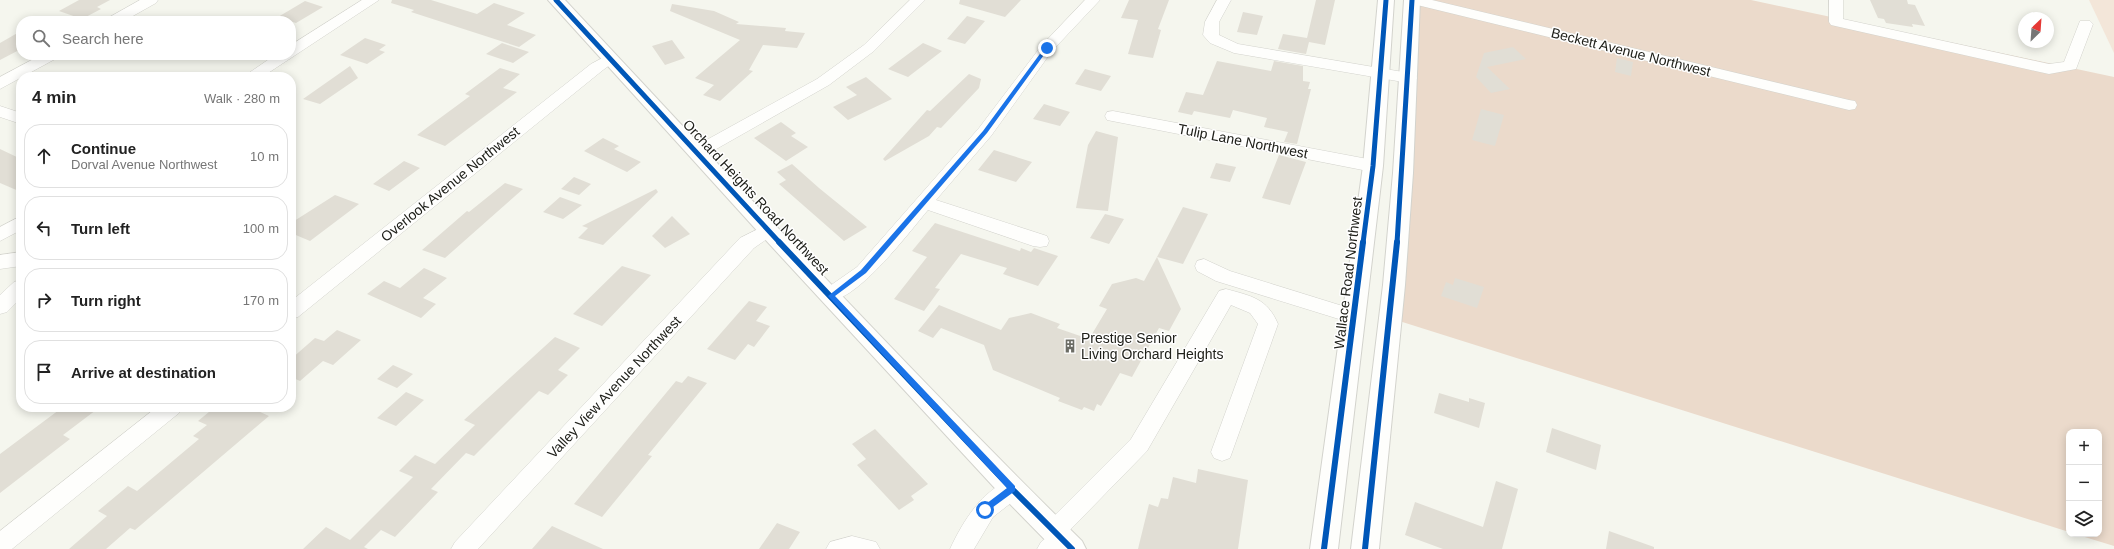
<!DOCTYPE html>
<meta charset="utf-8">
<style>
body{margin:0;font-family:Helvetica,sans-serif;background:#f6f6f6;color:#222}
.controls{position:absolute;right:12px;bottom:12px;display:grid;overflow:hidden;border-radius:8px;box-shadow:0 2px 10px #0003}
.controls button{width:36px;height:36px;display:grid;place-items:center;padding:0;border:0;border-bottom:1px solid #e0e0e0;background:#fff;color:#222;font:20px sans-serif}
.compass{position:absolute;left:2018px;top:12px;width:36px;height:36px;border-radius:50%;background:#fff;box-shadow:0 2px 10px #0003;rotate:25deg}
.stop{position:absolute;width:12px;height:12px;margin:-9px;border:3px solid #1a73e8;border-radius:50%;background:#fff}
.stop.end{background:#1a73e8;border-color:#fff;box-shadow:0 1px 4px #0008}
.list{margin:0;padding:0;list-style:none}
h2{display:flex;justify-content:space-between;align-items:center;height:52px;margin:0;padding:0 16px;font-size:17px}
h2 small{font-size:13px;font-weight:400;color:#767676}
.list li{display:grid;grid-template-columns:26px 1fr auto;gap:12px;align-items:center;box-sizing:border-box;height:64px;margin:0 8px 8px;padding:0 8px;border:1px solid #e0e0e0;border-radius:16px}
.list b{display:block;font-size:15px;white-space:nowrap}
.list p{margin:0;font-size:13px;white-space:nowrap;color:#767676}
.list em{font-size:13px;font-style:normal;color:#767676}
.icon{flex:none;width:22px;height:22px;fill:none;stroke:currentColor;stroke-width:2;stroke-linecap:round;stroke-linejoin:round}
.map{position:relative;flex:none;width:2114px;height:549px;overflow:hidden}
.search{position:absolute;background:#fff;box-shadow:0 2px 10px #0003;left:16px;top:16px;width:280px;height:44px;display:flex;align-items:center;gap:10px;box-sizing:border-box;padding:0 14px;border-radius:16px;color:#767676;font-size:15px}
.panel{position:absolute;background:#fff;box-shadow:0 2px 10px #0003;left:16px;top:72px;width:280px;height:340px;border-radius:16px}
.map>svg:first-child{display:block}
.green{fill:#f3e6d9}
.forest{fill:#ebdacb}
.building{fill:#e1ded5}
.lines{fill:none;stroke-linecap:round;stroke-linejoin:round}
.minor-casing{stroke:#d3d3cd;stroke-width:1}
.major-casing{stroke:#d3d3cd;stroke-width:2}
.minor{fill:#fefefc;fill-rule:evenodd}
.major{fill:#fefefc;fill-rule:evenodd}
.cycleway-far1-casing{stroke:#fff;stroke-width:7}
.cycleway-casing{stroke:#fff;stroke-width:9}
.cycleway-far1{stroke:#0057b8;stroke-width:5}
.cycleway{stroke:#0057b8;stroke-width:6}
.route{fill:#1a73e8}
.labels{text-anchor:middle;stroke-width:3;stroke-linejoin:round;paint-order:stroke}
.street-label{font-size:14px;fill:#20211b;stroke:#fff}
.poi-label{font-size:14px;fill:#20211b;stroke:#fff;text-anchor:start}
</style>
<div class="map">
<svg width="2114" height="549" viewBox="0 0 2114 549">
<rect width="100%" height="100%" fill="#f5f6ee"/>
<path class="green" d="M2089,0h25v53z"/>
<path class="forest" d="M1411,0h340l363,77v469l-39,-12h24v-102h-30v100l-673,-212z"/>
<path class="building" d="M79,0h31l-13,7 4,2 -19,10 -23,-8z
M392,0h39l46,14 17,-11 31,10 -18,12 29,10 -17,12 -108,-35 3,-2 -23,-7z
M960,0h61l-16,17 -46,-13z
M1129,0h40l-11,29 3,1 -8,28 -25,-4 10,-34 -17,-2z
M1316,0h19l-10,45 -16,-3 -3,12 -28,-5 5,-15 24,4z
M1870,0h37l1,4 7,1 10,21 -13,-2 1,3 -27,-4 -2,-4 -6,-1z
M305,1l18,6 -27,16 -18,-6z
M672,4l42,7 25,11 -3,2 50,4 -1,3 20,2 -8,15 -34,-3 -14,25 4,1 -33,30 -17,-6 11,-10 -19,-7 45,-38 -70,-29z
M1243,12l20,4 -6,19 -20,-3z
M967,16l18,5 -20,23 -18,-5z
M21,31v18l-21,11v-17z
M365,38l21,7 -7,5 6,2 -18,12 -27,-9z
M672,40l13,18 -20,7 -13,-19z
M502,43l27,9 -16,11 -27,-9z
M923,43l19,8 -34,26 -20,-8z
M1513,47l13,12 -39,8 23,22 -19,4 -15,-16 8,-24z
M1617,58l16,4 -2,14 -16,-4z
M1217,61l54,10 3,-10 29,5v15l7,1 -2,7h3l-14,55 -13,-2 4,-10 -24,-5 3,-9 -34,-8 -3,8 -36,-7 -2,4 -14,-3 8,-20 17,3z
M350,66l8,12 -38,26 -17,-5z
M500,68l20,6 -17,14 14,4 -72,54 -28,-11 53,-39 -5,-2z
M1085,69l26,7 -10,15 -26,-7z
M969,74l12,5 -2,9 -38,40 -4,-1 -8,9 -44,25 -2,-2 44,-49 3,1z
M866,77l26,22 -44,21 -15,-13 24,-12 -11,-8z
M1044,104l26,8 -10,14 -27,-7z
M1481,109l23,6 -9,31 -23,-6z
M781,122l15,11 -5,3 17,11 -22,14 -32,-23z
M1096,131l22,6 -10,74 -32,-3 12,-63z
M603,138l16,8 -5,3 27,13 -14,10 -43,-21z
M0,149l21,10v33l-21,-9z
M994,150l38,12 -16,20 -38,-12z
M1279,155l27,7 -16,43 -28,-7z
M404,161l16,7 -31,23 -16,-7z
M1216,163l20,4 -6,15 -20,-4z
M792,164l27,24 48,39 -23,14 -65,-57 7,-4 -9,-8z
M574,177l17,7 -12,11 -18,-6z
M505,183l18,6 -78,69 -23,-8 45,-39 2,1z
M656,189l2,3 -55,53 -25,-7 10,-10 -6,-2z
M335,195l24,9 -49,37 -19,-8v-10z
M560,197l22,8 -19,14 -20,-7z
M1183,207l25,7 -25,50 -26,-7z
M1105,214l19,5 -15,25 -19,-6z
M672,216l18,18 -25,14 -13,-12z
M935,223l85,28 1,-3 10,4 3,-4 24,8 -20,30 -35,-12 4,-6 -46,-14 -26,34 5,1 -16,22 -30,-12 33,-42 -15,-6z
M1157,257l24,52 -12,22 -10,-3 -27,49 -12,-4 -19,33 -4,-2 -3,7 -10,-4 -2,3 -24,-9 2,-3 -67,-28 -9,-25 -43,-17 -8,10 -15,-7 21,-26 62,25 8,-12 22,-5 29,11 -3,4 32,11 18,-30 -8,-3 13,-22 24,-6 8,3z
M622,266l29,9 -49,51 -29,-12z
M424,268l23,10 -24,20 13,6 -15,14 -54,-24 17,-13 16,7z
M1455,278l29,9 -7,21 -36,-12 5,-14 7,3z
M749,301l18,6 -11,14 14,5 -16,21 -6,-3 -13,16 -28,-11z
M337,330l24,10 -28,25 -10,-4 -23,20 -9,-4v-18l24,-21 9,3z
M555,337l25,11 -22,22 10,5 -20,20 -9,-4 -65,65 -8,-3 -35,36 7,3 -43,45 -14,-7 -17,17 4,2h-65l23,-22 24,13 63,-63 -14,-6 16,-16 20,9 40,-39 -11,-5z
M393,365l20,9 -16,14 -20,-9z
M688,376l19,7 -59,72 4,1 -50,61 -28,-13 102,-123 6,2z
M406,392l18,8 -28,26 -19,-8z
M1439,393l30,9v-4l16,5 -6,25 -45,-15z
M63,407h37l-37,28 7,4 -70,54v-39z
M215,407h34l20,9 -134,114 -5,-2 -24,21h-37l38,-33 -9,-5 30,-25 9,5 62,-52 -6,-3 14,-11 -9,-4z
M1552,428l49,17 -5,25 -50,-18z
M875,429l53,55 -17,12 3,4 -15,10 -42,-45 9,-6 -14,-15z
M1198,469l50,11 -10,69h-100l11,-45 9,3 3,-9 7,1 5,-22 23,6z
M1496,481l22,8 -16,60h-59l-38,-14 10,-33 68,25z
M777,523l23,9 -11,17h-30z
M552,526l51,23h-71z
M1609,531l45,16v2h-48z"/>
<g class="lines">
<g class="minor-casing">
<path id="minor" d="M140,0h18l-2,3 -32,18h-18l2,-3z
M362,0h17l-117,77h-19l32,-22h16v-10z
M910,0h15l-51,51 -45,34 -125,71 -6,2 -6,-2 -3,-4 3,-4 125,-69 47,-34z
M1085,0h15l-48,51 -61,85 -55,64 111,36 2,5 -2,5 -7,1 -7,-1 -105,-36c-18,21 -76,99 -104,90l-3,-5 3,-5 33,-23 122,-139 63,-83z
M1217,0h14l-12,22v13l19,9 171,29 6,2 2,3 -2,3 -6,2 -175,-30 -24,-10 -7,-8 2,-13z
M1407,0h25l417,100 6,1 2,4 -2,4 -6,1 -440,-107z
M1829,0h14v19l206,45 15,-2 16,-41h10l3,3 -17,45 -27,5 -218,-49 -2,-3z
M610,54l6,2 2,3 -15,11 -305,247 -7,2v-18l300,-237z
M41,55h19l-3,3 -57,31v-12z
M0,106l21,7v11l-21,-7z
M1113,111l260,49 6,2 3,4 -3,4 -6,2 -266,-52 -2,-4 2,-4z
M21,216v14l-21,11v-14z
M768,224l6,2 3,4 -3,4 -20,14 -276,301h-27l4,-7 285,-304z
M21,252v14l-21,3v-14z
M1204,259l26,12 132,41 3,5 -3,5 -7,2 -139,-43 -19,-10 -2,-5 2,-5z
M21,280v18l-14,14 -7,2v-19l14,-13z
M1226,289c25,7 41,9 52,35l-48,134 -8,3 -8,-3 -3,-6 47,-128 -8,-11 -19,-8 -84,146 -78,80 5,8 -7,10h-30l4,-7 5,-4 -4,-7 4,-7 85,-85 88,-148z
M157,407h26l-4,6 -167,136h-12v-18z
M1012,479l8,3 3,7 -3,7 -27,21 -19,32h-24c13,-28 32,-59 62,-70z
M852,536l24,6 4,7h-54l4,-7z"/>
</g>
<g class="major-casing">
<path id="major" d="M548,0h17c170,182 339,366 517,541l4,8h-32l-51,-52 -242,-262z
M1378,0h16l-11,166 -45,383h-28l53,-383z
M1404,0h16l-7,173 -8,112 -26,264h-28l32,-264 10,-112z"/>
</g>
<use href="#minor" class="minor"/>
<use href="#major" class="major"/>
<g class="cycleway-far1-casing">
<path id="cycleway-far1" d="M556,0l224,243
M1363,243l10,-77 13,-166
M1397,243l15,-243"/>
</g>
<g class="cycleway-casing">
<path id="cycleway" d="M779,242l233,247 60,60
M1324,549l39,-307
M1365,549l32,-307"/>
</g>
<use href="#cycleway-far1" class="cycleway-far1"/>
<use href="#cycleway" class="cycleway"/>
</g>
<path class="route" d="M1045,47l4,1 -62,85 -121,140 -31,23 180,190v5l-30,22 -3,-1v-5l25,-19 -179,-192 33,-26 122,-139z"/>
<defs>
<g id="building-bare" transform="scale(1.08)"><path d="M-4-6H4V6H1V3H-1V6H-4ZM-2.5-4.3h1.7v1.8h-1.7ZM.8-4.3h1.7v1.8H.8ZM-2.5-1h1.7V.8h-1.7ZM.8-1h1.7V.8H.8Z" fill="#6b6c65" stroke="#fff" stroke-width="2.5" paint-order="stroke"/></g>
</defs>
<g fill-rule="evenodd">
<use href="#building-bare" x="1070" y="346"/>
</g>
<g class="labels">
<g class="street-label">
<text transform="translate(1631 52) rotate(14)" y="5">Beckett Avenue Northwest</text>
<text transform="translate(1243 141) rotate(11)" y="5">Tulip Lane Northwest</text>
<text transform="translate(450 184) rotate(-39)" y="5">Overlook Avenue Northwest</text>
<text transform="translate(756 197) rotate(47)" y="5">Orchard Heights Road Northwest</text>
<text transform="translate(1348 273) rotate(-83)" y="5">Wallace Road Northwest</text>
<text transform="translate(614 387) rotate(-47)" y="5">Valley View Avenue Northwest</text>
</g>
<g class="poi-label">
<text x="1081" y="343">Prestige Senior<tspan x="1081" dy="16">Living Orchard Heights</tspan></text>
</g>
</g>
</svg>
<div class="controls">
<button>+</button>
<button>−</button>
<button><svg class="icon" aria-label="layers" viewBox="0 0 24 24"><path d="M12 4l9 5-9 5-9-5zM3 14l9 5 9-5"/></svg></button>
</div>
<svg class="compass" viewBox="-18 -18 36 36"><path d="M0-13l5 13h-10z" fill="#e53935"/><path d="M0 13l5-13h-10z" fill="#767676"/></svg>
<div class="stop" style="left:985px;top:510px"></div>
<div class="stop end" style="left:1047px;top:48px"></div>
<div class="search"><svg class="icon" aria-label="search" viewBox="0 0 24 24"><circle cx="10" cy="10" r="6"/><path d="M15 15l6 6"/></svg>Search here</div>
<section class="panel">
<h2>4 min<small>Walk · 280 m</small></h2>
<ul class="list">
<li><svg class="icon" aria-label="ahead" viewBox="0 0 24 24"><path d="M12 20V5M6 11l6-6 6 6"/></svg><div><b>Continue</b><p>Dorval Avenue Northwest</p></div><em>10 m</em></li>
<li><svg class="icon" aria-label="left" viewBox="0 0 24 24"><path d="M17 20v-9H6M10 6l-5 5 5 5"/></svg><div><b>Turn left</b></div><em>100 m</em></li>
<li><svg class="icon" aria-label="right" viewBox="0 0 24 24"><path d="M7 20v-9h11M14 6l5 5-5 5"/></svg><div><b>Turn right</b></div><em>170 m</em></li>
<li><svg class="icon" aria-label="arrive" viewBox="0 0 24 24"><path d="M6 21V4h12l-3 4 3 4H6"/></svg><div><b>Arrive at destination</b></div></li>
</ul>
</section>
</div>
